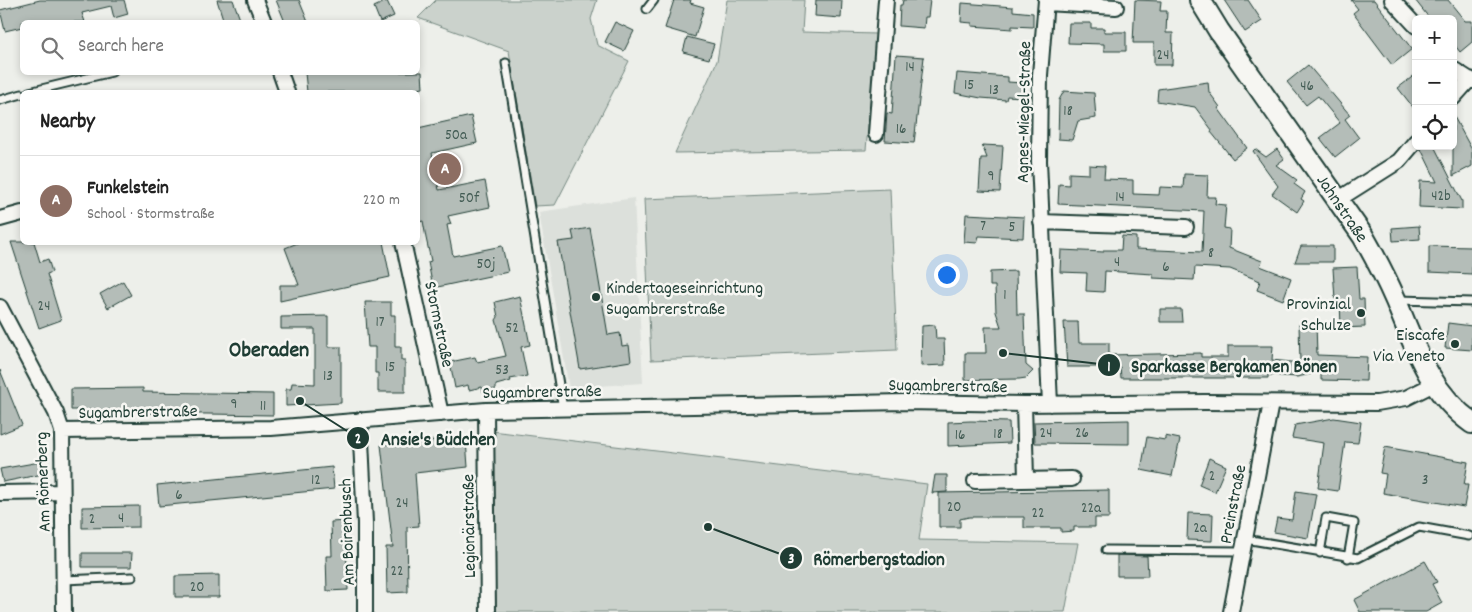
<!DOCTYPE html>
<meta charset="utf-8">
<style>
body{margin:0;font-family:Dekko,sans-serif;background:#f2f2f2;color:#222}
.controls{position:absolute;right:15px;top:15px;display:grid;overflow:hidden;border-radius:8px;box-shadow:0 2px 8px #0003}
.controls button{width:45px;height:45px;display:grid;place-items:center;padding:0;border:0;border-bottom:1px solid #e0e0e0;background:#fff;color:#222;font:25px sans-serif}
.you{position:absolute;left:946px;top:274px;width:18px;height:18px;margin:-12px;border:4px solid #fff;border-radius:50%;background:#1a73e8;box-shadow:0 0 0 8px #1a73e833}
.badge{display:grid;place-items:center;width:32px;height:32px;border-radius:50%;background:#b45309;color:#fff;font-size:16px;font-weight:700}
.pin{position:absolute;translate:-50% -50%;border:2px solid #fff;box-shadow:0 1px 5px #0006}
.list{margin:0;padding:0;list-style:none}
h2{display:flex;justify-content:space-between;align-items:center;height:65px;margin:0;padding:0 20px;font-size:21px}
h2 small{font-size:16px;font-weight:400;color:#767676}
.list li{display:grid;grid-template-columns:32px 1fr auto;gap:15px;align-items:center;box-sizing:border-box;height:90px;padding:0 20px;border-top:1px solid #e0e0e0}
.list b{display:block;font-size:19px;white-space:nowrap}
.list p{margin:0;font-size:16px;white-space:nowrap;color:#767676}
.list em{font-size:16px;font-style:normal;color:#767676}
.icon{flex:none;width:28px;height:28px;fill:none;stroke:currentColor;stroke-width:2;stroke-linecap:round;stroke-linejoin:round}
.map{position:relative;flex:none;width:1472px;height:612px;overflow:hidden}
.search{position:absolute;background:#fff;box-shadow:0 2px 8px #0003;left:20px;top:20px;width:400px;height:55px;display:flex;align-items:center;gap:12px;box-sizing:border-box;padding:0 18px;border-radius:8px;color:#767676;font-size:19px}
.panel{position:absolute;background:#fff;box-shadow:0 2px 8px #0003;left:20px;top:90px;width:400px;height:155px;border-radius:8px}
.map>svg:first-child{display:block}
.built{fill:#dce0db}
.green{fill:#cbd2cc;stroke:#758880}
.building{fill:#b4bdb8;stroke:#1f3d34}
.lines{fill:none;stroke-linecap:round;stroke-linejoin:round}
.service-casing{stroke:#1f3d34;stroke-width:11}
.minor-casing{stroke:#1f3d34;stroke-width:18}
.secondary-casing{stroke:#1f3d34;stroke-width:24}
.service{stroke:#f6f6f2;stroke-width:7}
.minor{stroke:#f6f6f2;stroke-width:14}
.secondary{stroke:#f6f6f2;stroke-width:20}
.poi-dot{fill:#1f3d34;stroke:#f6f6f2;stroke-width:2}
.labels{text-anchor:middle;stroke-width:5;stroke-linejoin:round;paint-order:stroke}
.number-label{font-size:15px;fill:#445d55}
.street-label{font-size:18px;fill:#1f3d34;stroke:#f6f6f2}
.poi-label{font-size:18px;fill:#1f3d34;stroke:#f6f6f2;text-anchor:end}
.district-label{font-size:22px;font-weight:bold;fill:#1f3d34;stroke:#f6f6f2}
.leader{fill:none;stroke:#1f3d34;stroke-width:2}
.callout-dot{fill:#1f3d34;stroke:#f6f6f2;stroke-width:2}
.mark-label{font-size:15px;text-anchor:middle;font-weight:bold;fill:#fff}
.callout-label{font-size:19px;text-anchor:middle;font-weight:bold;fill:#1f3d34;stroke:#f6f6f2;stroke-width:5;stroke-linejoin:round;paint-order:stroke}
</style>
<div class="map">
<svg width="1472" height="612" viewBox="0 0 1472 612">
<rect width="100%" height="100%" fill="#edefea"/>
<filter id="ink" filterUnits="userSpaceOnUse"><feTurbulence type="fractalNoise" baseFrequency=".02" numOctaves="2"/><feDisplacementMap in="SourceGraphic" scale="10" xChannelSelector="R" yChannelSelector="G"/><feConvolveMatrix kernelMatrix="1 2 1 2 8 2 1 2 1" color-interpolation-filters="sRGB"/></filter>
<g filter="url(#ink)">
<path class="built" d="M634,198l9,185 -74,5 -30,-176z"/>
<path class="green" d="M436,0h161l-6,19 6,26 32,16 -74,144 -20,1 -26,-155 -91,-33z
M727,0h77l-2,32 74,2 -10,116 -191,3 42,-92z
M890,189l7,161 -246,10 -7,-161z
M492,431l435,53 -8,56 159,3 -13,69h-569z"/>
<path class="building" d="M40,0h84l4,14 -14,4 -3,-12 -29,7 3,9h-63v5l-17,4 -5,-21z
M217,0h16l8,22h-17z
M276,0h23l9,22h-23z
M674,0h17l-1,3 14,4 -9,30 -30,-9z
M816,0h26l-1,18 -26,-2z
M903,0h27l-2,17h-3l-1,11 -25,-2 1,-21h2z
M1135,0l26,1 -1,10h7l-1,22h7l-1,32h-18v-22h-21z
M1224,0h24l14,21 -17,11z
M1351,0h23l38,49 -20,16 -39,-52 5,-4z
M1415,0h33l17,21h7v21l-12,10 -7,-9v-24h-23z
M387,1l7,15 -14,6 -6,-15z
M962,3l51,4v4l20,2v14l-21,-1v3l-40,-3v-3l-11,-1z
M615,22l19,9 -10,20 -19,-9z
M1069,23h22v5h13v4h22v19h-22v-7l-36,-1z
M687,37l27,7 -5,15 -26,-7z
M896,55l28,2 -10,86 -29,-2 2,-28 5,1z
M1308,65l42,50 -5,4 14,19 -24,19 -15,-19 20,-15 -22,-27 -12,9 -19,-23z
M313,72h109l1,16 -5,1v3h-111l-2,-19z
M957,73l51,4v5l14,1 -1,14 -14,-1 -1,4 -25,-2 -26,-5z
M1416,74v37l-18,-23z
M1208,82l1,10 11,15 -2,1 29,40 -14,11 -22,-27 1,-2 -17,-23 -38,-6 1,-12z
M1064,91l30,2 2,25 -18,3 -6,19 -14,-1 1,-39z
M1453,115l19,35v16l-19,10z
M471,116l6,27 -45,10 7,37 46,-9 5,26 -42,9 3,8 -4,1 6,31 49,-10 6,26 -75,16 -5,-26 3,-1 -5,-23 -3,-17 -4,1 -1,-9v-85z
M982,145l21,1 -3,46 -21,-1 2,-33h6z
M1423,146h11l28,55v8l-43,-2 1,-26 17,1 -16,-33z
M1255,149l11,8 11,-8 7,10 -8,6 21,15 -3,4 11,8 -4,7 3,2 -7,11 -25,-18 6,-8 -25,-35z
M1089,165l16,1 -1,13 29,1v14l26,1 1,-8 23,1 1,-14 24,1 -1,22h9l-1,7 11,1 -2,23 6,1 -1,19 33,13 -2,5 31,12 -8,22 -26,-10 3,-9 -30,-12 -35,-2 -1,13 -41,-2v-4l-48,-3 -1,21 -18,-1 1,-18 -27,-1 1,-22 43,2v-2h17l1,-14 14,1v12l66,3 2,-41 -146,-7 1,-20 10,1v-12l20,1z
M966,214l58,3 -1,21 -44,-2 -2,7 -13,-1z
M1419,226l1,13 -27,2 -1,-13z
M590,228l18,107 12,-2 2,13 7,-1 2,16 -51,8 -22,-127 16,-2 -2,-9z
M11,242h23l6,20 8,-3 4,13 -5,2 14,46 -22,8z
M300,242h83l7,35 -110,24v-16h19l-14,-37z
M1301,246h32v16h-38z
M1429,246l43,1v27l-43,-2z
M1357,267l2,32h5l1,28 -24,1 -1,-28h-5l-2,-32z
M1016,271l1,43h7l2,51 7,6 -7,7 -7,1 -54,1v-27h21l-1,-26h16l-5,-15 -1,-26h-5v-14z
M123,281l8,14 -23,13 -8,-14z
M520,296l10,49 -9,2 6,29 -17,3 1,2 -15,4v4l-13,3 -1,-5 -13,3 -1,-5 -13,3 -5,-26 25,-5 2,5 29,-6 -10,-36 2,-3 -3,-15z
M365,302h26v13h4v32h6v13h4v32h-27v-19h-3v-26h-7z
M1160,309h21l1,13h-22z
M328,316v31h13v56l-55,3v-17h5l1,-6 23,1v-55h-34v-12z
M1064,322h14l1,21h30v12l92,-2v4h27v-11h45l-1,14 28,3 -1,-39 17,-1 1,32 50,2 -1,24 -45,-1v-8l-24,5 -29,-2v3h-147l-1,-11h-53z
M1448,323l24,3v24l-27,-2z
M935,325l1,14h8l1,26 -24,1 1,-40z
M0,370l22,55 -22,9z
M143,388v4l130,2v21l-130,-2v-3h-72v-21z
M1334,418l27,4 -3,21 -13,-1 -7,49 -20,-3 6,-45 -32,-5 3,-13z
M1129,420v24l-94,-1 -1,-21z
M971,421l38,1 1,21 -62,3v-24z
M1165,436l15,3 -8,37 -31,-6 6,-33 18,3z
M447,439l5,2 14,-1 2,27 -53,6 4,53 -12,1 1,65 -21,1 -1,-46h7l-12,-102z
M1385,447l83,15 -4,23h4l-4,22 -81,-14 3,-19 -6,-1z
M1209,458l17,8 -11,26 -16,-7z
M40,462l3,12 -40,8 -3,-13z
M332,467l2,22 -175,17 -2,-21z
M935,475h12v17l-15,1z
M1109,490v28h-14v9h-21v4l-13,1v-4h-37v-11h-55l-9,2v8h-21v-34z
M1296,491l20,3 -8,44 -34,-6 3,-14 15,2z
M139,506v21l-57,1v-21z
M1188,513l25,1 -1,27 -25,-1z
M345,521l3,69 -21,1 -1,-35h6l-1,-34z
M82,553h50l-1,14h-49z
M1117,555l30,1 1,20h-31z
M1425,561l12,21 -5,2 10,19 -16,9h-66l-6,-12z
M219,575v22h-44v-21z"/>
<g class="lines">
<g class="service-casing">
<path id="service" d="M647,9l7,-9
M506,63l57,346
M29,92l83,-20
M0,100l22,-6
M1398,300l74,2
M1245,539l113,19 61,-31 50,9
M1106,550l136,1
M1320,553l6,-35 28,5 -6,35
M64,580l68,-3"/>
</g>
<g class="minor-casing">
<path id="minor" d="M255,0l9,22
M1046,0l-6,75 -1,86 11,243
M1392,0l24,26
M1046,3l70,4
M1453,69l19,12
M280,72l7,20
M1453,98l17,-19
M876,134l10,-134
M1339,199l60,-38 17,-20
M0,219l22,-6
M1041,222l145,5
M403,242l38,172
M0,307l56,106 6,18 2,181
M1024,404l2,75
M486,410l2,202
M360,420l5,103v89
M62,431l209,-3 215,-18 420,-8 118,2 181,-2 172,1 29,-5 28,-14
M975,481l97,-2
M0,493l62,-1
M1231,612l40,-209"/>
</g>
<g class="secondary-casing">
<path id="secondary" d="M1200,0l19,31 144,205c12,21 23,42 33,65 19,46 34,92 76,122"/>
</g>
<use href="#service" class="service"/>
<use href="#minor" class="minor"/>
<use href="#secondary" class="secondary"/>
</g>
</g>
<g class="poi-dot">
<circle cx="596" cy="297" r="5"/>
<circle cx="1361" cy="313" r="5"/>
<circle cx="1455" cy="344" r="5"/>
</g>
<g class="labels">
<g class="number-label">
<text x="1163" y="59">24</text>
<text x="910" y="71">14</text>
<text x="969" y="89">15</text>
<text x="1307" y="90">46</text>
<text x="994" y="94">13</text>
<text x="1068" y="115">18</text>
<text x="901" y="133">16</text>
<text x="456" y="139">50a</text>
<text x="991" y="180">9</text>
<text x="1441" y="200">42b</text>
<text x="1120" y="201">14</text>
<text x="469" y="202">50f</text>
<text x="983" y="230">7</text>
<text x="1012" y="231">5</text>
<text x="1211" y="257">8</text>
<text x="1117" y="266">4</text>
<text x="486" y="268">50j</text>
<text x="1166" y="271">6</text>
<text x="1005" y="299">1</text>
<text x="44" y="310">24</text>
<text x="380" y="326">17</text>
<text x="512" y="332">52</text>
<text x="390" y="371">15</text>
<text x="502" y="374">53</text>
<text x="328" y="380">13</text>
<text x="234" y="408">9</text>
<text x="263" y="410">11</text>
<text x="1046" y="437">24</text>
<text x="1082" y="437">26</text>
<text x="998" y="438">18</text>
<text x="960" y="439">16</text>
<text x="1212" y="480">2</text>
<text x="316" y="484">12</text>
<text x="1425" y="484">3</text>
<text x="179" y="499">6</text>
<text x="402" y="507">24</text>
<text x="954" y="511">20</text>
<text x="1091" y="512">22a</text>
<text x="1038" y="517">22</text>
<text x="121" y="522">4</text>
<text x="92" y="523">2</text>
<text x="1200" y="532">2a</text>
<text x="397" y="575">22</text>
<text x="197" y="591">20</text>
</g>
<g class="street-label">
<text transform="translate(1023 112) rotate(-89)" y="6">Agnes-Miegel-Straße</text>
<text transform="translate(1343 208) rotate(56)" y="6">Jahnstraße</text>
<text transform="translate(440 324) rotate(78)" y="6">Stormstraße</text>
<text transform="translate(948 385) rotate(1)" y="6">Sugambrerstraße</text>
<text transform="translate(542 391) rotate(-1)" y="6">Sugambrerstraße</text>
<text transform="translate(138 411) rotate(-1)" y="6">Sugambrerstraße</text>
<text transform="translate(42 482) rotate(-92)" y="6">Am Römerberg</text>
<text transform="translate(1232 504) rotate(-79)" y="6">Preinstraße</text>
<text transform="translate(468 526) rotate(-91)" y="6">Legionärstraße</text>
<text transform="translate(346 532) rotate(-92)" y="6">Am Boirenbusch</text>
</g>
<g class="poi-label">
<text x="606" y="293" text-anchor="start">Kindertageseinrichtung<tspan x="606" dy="21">Sugambrerstraße</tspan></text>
<text x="1351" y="309">Provinzial<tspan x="1351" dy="21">Schulze</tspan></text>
<text x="1445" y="340">Eiscafe<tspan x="1445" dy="21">Via Veneto</tspan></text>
</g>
<g class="district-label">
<text x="269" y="356">Oberaden</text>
</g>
</g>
<path class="leader" d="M1003 353L1109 365M300 401L358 438M708 527L791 558"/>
<g class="callout-dot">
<circle cx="1003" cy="353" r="5"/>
<circle cx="300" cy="401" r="5"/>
<circle cx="708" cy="527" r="5"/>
<circle cx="1109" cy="365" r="12"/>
<circle cx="358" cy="438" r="12"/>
<circle cx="791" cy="558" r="12"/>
</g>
<g class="mark-label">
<text x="1109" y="371">1</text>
<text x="358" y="443">2</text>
<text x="791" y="563">3</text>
</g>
<g class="callout-label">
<text x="1234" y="372">Sparkasse Bergkamen Bönen</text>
<text x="438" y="445">Ansie's Büdchen</text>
<text x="879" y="565">Römerbergstadion</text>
</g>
</svg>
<div class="controls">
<button>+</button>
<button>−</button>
<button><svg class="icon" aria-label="locate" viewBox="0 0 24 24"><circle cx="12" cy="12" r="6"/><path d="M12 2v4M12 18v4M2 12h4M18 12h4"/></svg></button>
</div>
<div class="you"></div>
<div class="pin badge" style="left:445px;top:169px;background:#8d6e63">A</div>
<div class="search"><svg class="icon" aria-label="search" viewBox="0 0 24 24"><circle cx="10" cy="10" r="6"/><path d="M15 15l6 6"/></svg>Search here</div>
<section class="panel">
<h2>Nearby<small></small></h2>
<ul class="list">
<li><span class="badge" style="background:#8d6e63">A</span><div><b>Funkelstein</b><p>School · Stormstraße</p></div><em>220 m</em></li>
</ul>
</section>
</div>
